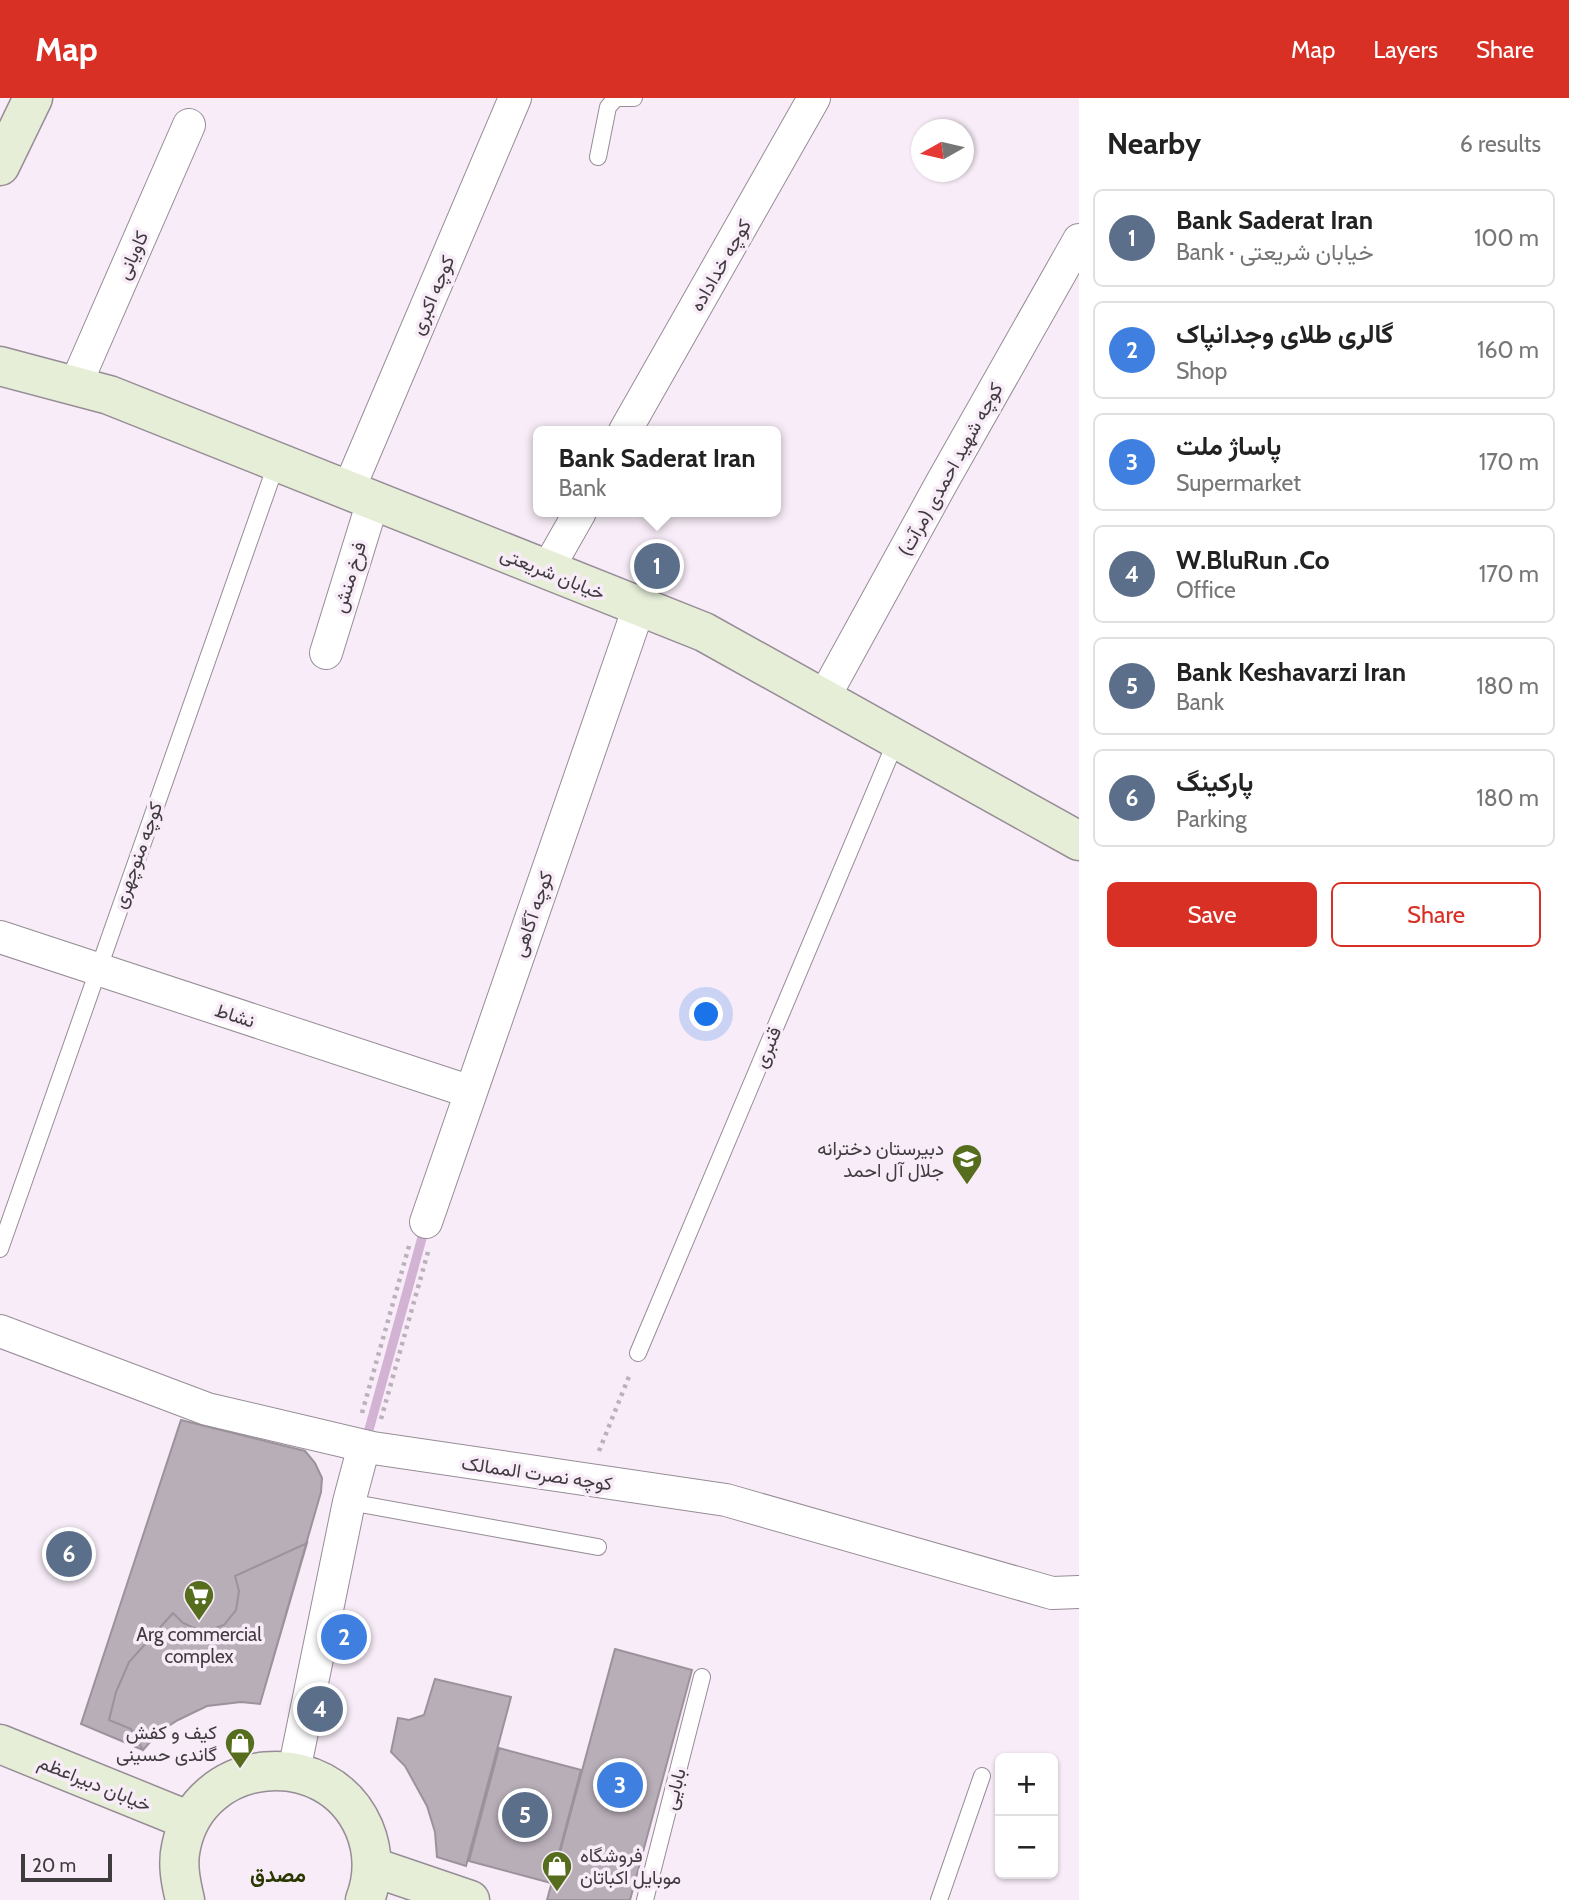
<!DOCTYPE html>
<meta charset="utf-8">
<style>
body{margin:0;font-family:Cabin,Vazirmatn,sans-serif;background:#f2f2f2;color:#222}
.controls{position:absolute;right:21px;bottom:21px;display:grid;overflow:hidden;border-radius:10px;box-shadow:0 2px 5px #0004}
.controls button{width:63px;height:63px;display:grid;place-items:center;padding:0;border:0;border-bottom:2px solid #e0e0e0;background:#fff;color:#222;font:35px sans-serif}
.compass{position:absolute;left:911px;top:21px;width:63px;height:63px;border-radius:50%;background:#fff;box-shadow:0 2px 5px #0004;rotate:262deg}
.scale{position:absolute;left:21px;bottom:18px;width:91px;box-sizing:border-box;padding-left:7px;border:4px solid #3f3b3f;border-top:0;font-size:19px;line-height:24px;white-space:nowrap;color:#3f3b3f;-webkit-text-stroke:5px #f7ecf7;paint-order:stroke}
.you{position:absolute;left:707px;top:917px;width:24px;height:24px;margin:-18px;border:5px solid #fff;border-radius:50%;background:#1a73e8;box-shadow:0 0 0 10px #1a73e833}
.badge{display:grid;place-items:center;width:46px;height:46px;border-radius:50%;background:#d93025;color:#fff;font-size:23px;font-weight:700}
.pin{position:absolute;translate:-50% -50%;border:4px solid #fff;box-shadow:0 2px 7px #0006}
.popup{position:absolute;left:533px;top:328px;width:248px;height:91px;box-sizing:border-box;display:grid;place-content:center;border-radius:10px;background:#fff;filter:drop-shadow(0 2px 5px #0005);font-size:23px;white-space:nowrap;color:#767676}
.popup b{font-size:26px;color:#222}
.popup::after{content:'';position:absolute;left:50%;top:100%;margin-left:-14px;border:14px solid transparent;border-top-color:#fff}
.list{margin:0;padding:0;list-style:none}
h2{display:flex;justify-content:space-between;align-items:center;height:91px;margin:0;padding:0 28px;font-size:30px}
h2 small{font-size:23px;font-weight:400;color:#767676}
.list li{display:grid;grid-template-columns:46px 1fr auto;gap:21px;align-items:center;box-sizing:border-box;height:98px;margin:0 14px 14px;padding:0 14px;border:2px solid #e0e0e0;border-radius:10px}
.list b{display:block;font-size:26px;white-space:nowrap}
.list p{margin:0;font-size:23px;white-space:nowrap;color:#767676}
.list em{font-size:23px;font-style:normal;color:#767676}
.actions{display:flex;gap:14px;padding:21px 28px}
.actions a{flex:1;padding:16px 0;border:2px solid #d93025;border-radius:10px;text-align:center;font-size:24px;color:#d93025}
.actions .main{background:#d93025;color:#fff}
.map{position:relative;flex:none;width:1079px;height:1802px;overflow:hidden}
header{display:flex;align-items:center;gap:42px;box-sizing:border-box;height:98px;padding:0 35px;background:#d93025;color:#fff}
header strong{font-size:33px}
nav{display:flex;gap:38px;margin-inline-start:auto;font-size:24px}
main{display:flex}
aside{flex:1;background:#fff}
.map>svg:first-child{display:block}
.green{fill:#d3b3d4}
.building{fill:#b8aeb8;stroke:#9b929c;stroke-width:2}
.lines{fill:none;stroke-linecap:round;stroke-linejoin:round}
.lane-casing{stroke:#968d96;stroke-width:18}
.street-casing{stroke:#968d96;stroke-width:34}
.secondary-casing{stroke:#968d96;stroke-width:41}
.path{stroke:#bab1ba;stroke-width:4.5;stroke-dasharray:3.5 5;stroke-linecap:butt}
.lane{stroke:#fff;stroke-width:16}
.street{stroke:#fff;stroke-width:32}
.secondary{stroke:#e6eed8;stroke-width:38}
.labels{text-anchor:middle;stroke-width:7;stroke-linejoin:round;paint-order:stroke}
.street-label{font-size:19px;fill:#3f3b3f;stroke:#f7ecf7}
.poi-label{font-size:19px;fill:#3f3b3f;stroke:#f7ecf7;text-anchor:end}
.neighbourhood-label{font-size:21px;font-weight:bold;fill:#2a3800;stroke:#f7ecf7}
</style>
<header>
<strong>Map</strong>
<nav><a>Map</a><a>Layers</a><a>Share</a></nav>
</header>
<main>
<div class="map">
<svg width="1079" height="1802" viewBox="0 0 1079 1802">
<rect width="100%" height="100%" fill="#f7ecf7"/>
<path class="green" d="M419,1133l9,3 -56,202 -9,-2z"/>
<path class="building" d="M181,1322l124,31 10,12 7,15 -1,14 -61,212 -19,-2 -34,4 -29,14 -19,12 -16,18 -62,-26z
M307,1445l-47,161 -19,-2 -34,4 -29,14 -19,12 -16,18 -12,-21 -22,-9 7,-28 13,-30 44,-49 10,10 20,9 21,-7 12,-15 3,-19 -4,-15z
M615,1551l77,21 -62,230h-83z
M435,1581l76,18 -45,169 -29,-9 -2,-25 -8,-26 -22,-40 -14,-14 7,-34 11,2 15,-5z
M499,1650l82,22 -30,113 -82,-22z"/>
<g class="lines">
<g class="lane-casing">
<path id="lane" d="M598,59l10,-50 8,-9h18
M0,1151l277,-787
M638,1255l258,-612
M349,1404l249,45
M645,1802l57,-223
M939,1802l43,-124"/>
</g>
<g class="street-casing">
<path id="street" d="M75,288l114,-261
M625,333l189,-333
M348,393l167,-393
M547,472l33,-58
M326,555l47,-152
M823,601l118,-215 138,-244
M0,839l471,155
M426,1124l213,-615
M0,1233l207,78 166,39 353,52 326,93 27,-1
M294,1673l55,-269 15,-56"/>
</g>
<g class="secondary-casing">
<path id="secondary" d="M0,68l33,-68
M0,268l109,29 595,237 375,209
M0,1646l190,77
M373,1769l97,33
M185,1802c-4,-17 -8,-35 -4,-53 18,-91 146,-104 183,-19 10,24 10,48 1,72"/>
</g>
<path class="path" d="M362,1315l47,-167
M381,1321l47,-167
M599,1353l31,-77"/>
<use href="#lane" class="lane"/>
<use href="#street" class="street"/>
<use href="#secondary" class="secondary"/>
</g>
<defs>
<g id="school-pin" transform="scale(1.575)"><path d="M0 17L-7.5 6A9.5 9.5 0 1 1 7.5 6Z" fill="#566d1d" stroke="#f7ecf7"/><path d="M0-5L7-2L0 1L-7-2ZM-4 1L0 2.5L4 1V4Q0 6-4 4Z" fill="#fff"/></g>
<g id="supermarket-pin" transform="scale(1.575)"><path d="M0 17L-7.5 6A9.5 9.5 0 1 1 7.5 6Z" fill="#566d1d" stroke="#f7ecf7"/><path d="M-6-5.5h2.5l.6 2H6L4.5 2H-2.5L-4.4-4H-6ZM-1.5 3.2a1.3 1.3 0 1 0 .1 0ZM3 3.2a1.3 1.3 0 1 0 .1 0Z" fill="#fff"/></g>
<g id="shop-pin" transform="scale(1.575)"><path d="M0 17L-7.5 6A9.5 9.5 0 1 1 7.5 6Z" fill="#566d1d" stroke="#f7ecf7"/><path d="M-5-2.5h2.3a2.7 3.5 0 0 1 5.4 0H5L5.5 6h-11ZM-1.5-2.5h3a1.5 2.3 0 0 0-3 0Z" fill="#fff"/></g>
</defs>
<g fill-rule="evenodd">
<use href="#school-pin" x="967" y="1061"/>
<use href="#supermarket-pin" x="199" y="1497"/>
<use href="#shop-pin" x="240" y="1645"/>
<use href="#shop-pin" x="557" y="1768"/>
</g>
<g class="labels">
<g class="street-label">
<text transform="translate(132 157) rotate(-66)" y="7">کاویانی</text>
<text transform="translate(720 167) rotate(-60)" y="7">کوچه خداداده</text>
<text transform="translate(432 197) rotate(-67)" y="7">کوچه اکبری</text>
<text transform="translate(950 371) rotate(-61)" y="7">کوچه شهید احمدی (مرآت)</text>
<text transform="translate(553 475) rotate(22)" y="7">خیابان شریعتی</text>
<text transform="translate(349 479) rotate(-73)" y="7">فرخ منش</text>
<text transform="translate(137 757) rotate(-70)" y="7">کوچه منوچهری</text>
<text transform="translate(532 816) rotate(-71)" y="7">کوچه آگاهی</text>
<text transform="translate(235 917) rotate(18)" y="7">نشاط</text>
<text transform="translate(767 949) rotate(-67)" y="7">قنبری</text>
<text transform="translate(537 1375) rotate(8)" y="7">کوچه نصرت الممالک</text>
<text transform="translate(95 1685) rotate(22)" y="7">خیابان دبیراعظم</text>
<text transform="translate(674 1691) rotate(-76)" y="7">بابایی</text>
</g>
<g class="poi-label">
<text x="944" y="1057">دبیرستان دخترانه<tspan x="944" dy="22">جلال آل احمد</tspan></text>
<text x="199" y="1543" text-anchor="middle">Arg commercial<tspan x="199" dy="22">complex</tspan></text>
<text x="217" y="1641">کیف و کفش<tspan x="217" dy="22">گاندی حسینی</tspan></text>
<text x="580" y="1764" text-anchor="start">فروشگاه<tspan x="580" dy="22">موبایل اکباتان</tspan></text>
</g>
<g class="neighbourhood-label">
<text x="278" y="1784">مصدق</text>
</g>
</g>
</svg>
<div class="controls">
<button>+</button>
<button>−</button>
</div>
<svg class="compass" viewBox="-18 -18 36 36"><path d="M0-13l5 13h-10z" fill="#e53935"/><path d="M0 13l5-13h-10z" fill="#767676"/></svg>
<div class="scale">20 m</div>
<div class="you"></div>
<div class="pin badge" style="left:657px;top:468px;background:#5c6f8a">1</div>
<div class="popup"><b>Bank Saderat Iran</b>Bank</div>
<div class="pin badge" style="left:344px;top:1539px;background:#3f7fe0">2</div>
<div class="pin badge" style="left:620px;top:1687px;background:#3f7fe0">3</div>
<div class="pin badge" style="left:320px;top:1611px;background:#5c6f8a">4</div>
<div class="pin badge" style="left:525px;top:1717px;background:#5c6f8a">5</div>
<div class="pin badge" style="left:69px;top:1456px;background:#5c6f8a">6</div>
</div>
<aside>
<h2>Nearby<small>6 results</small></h2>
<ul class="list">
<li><span class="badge" style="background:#5c6f8a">1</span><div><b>Bank Saderat Iran</b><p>Bank · خیابان شریعتی</p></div><em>100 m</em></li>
<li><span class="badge" style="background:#3f7fe0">2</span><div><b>گالری طلای وجدانپاک</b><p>Shop</p></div><em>160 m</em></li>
<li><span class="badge" style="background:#3f7fe0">3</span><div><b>پاساژ ملت</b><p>Supermarket</p></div><em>170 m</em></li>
<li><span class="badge" style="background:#5c6f8a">4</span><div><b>W.BluRun .Co</b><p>Office</p></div><em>170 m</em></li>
<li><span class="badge" style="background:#5c6f8a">5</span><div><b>Bank Keshavarzi Iran</b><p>Bank</p></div><em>180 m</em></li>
<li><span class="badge" style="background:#5c6f8a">6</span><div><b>پارکینگ</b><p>Parking</p></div><em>180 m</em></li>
</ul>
<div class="actions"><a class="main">Save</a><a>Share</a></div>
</aside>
</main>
